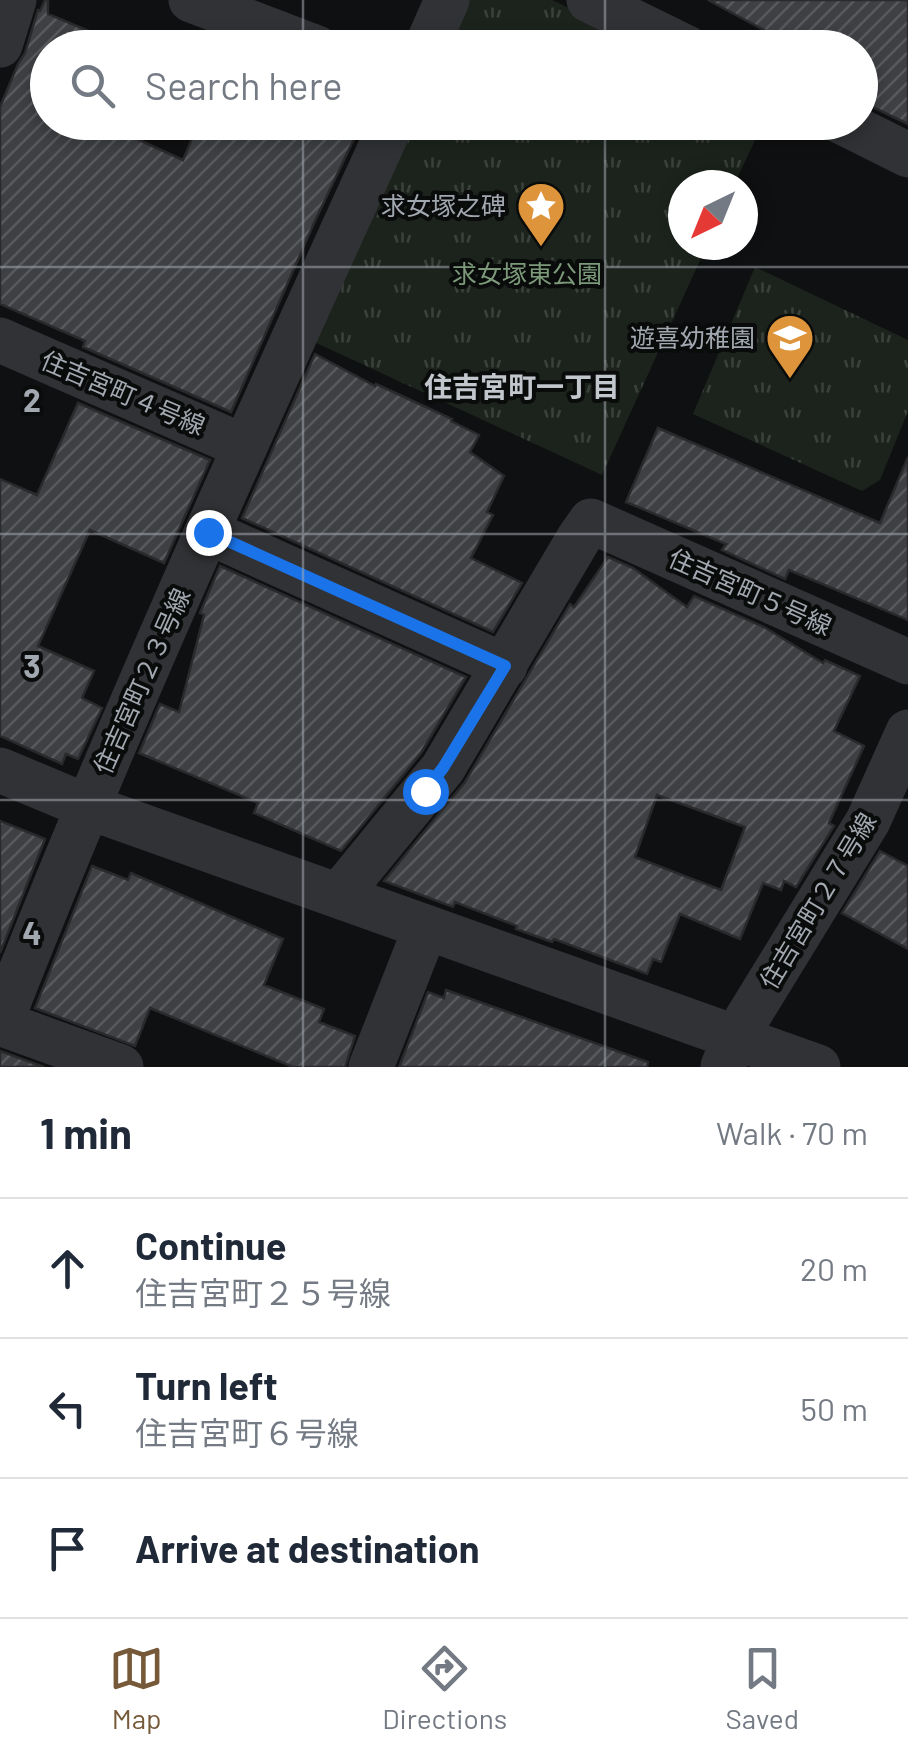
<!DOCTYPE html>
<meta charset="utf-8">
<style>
body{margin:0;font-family:Barlow,"Noto Sans JP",sans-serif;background:#f6f6f7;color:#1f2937}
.compass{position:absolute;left:668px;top:170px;width:90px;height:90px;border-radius:50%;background:#fff;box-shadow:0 5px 15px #0003;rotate:223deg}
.stop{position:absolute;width:30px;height:30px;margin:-22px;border:8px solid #1a73e8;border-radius:50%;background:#fff}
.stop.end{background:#1a73e8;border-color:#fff;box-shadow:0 2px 10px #0008}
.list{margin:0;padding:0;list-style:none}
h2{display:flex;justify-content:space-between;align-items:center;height:130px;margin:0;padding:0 40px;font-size:42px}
h2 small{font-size:32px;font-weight:400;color:#747a83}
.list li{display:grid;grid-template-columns:65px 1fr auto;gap:30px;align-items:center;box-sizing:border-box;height:140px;padding:0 40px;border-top:2px solid #e0e1e3}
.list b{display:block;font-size:38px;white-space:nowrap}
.list p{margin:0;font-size:32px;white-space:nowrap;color:#747a83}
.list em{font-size:32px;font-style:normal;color:#747a83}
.icon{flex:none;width:55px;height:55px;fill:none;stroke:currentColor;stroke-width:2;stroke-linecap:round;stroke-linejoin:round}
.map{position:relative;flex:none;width:908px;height:1067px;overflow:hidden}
.search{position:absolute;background:#fff;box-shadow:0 5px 15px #0003;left:30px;right:30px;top:30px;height:110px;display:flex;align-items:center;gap:25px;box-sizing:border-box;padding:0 35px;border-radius:55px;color:#747a83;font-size:38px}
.sheet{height:550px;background:#fff}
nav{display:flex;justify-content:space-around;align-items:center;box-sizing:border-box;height:140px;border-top:2px solid #e0e1e3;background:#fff;font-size:28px;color:#747a83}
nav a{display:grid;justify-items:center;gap:5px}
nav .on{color:#755938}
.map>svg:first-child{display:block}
.park{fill:url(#park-tufts)}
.building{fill:url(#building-hatch);stroke:#2a2a2c;stroke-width:2.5;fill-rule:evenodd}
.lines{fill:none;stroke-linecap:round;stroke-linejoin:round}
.minor{stroke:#313235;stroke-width:45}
.route{stroke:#1a73e8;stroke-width:12}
.grid{fill:none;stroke:#a2a8b0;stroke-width:2.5;stroke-opacity:0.55}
.labels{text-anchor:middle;stroke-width:8;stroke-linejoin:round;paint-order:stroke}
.poi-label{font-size:25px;fill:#a2a8b0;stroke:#0a0b0b;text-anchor:end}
.park-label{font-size:25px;fill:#7c9a7a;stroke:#0a0b0b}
.street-label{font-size:25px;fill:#a2a8b0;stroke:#0a0b0b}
.neighbourhood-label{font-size:28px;font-weight:bold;fill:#c2c6cd;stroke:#0a0b0b}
.grid-label{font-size:32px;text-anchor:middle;font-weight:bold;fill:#a2a8b0;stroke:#0a0b0b;stroke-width:8;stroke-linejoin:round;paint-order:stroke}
</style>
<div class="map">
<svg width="908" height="1067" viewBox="0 0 908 1067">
<defs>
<pattern id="park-tufts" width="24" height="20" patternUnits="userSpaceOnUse" patternTransform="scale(2.5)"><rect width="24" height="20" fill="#1c231c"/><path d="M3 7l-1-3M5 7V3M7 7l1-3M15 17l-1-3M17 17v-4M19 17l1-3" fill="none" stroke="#3a403a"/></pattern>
<pattern id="building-hatch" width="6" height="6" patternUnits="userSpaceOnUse" patternTransform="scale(2.5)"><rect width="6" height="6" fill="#3e4043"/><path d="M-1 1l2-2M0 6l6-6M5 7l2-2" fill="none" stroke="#57595c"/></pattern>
</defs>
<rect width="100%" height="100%" fill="#0f1011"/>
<path class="park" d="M464,0h88l100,47 -210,1z
M409,123h354l-29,62h-51v60h24l-105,230 -290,-134z
M755,267l153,73v71l-28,69 -18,11 -169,-77z"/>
<path class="building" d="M45,0h3v14l79,33 -79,1v74h52l83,38 16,-38h163l-47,99 -84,191 -148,-65 2,-6 -85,-37v-197l18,-43 7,-11 13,-43 2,1z
M708,0h200v124l-48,-23v-53h-92l7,-12z
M315,354l60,32 1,-2 76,35 -1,2 28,14 -9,17 34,24 -17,36 6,3 -22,43 51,25 -29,49 -251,-114z
M78,403l132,57 -46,103 -74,-33 -52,116 56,25 -12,27 20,10 -24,51 -12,-5 -4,10 -62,-28v-257l37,16z
M658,428l222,95 28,-66v163l-119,-50 -4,9 -63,-29 4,-6 -100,-42z
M608,557l25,11 54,39 7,-11 70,31 59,36 2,-3 35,16 -26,55 30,15 -35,77 5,3 -38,61 -12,-6 -3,9 -18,-7 -23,56 -60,-25 -19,48 -8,-3 -6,15 -93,-35 -2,3 -36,-13 1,-3 -62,-24 -2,5 -69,-26 81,-99 105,-178 4,3zM657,795l88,32 -24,63 -86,-33z
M220,566l246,111 -45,76 -80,98 -87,-38 4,-10 -119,-50 21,-49 19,8 25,-97 -4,-2z
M0,821l45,18 -45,114z
M880,851l28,15v83l-66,-36z
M92,866l36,14 3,-7 152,66 -19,46 60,24 -5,13 36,14 -10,31h-52l-143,-59 -15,38 -100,-38z
M446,990l202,72 -1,5h-248l29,-75 16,6z
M0,1051l44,16h-44z"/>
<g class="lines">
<path class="minor" d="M191,0l126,48
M589,0l98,48
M0,45l14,-45
M426,48l21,-48
M842,122l66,33
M0,340l245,107
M208,532l297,134
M0,770l86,36 732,261
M339,895l104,-127 136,-230 12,-17 317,141
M0,1023l121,44
M0,1024c119,-305 256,-603 392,-902
M723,1066l12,-28 133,-217 40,-89
M371,1067l55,-140"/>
</g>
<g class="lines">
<path class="route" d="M208,532l297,134 -62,102 -18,23"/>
</g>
<path class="grid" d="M303,0v48M605,0v48M303,122v945M605,122v945M0,267h908M0,534h908M0,800h908"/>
<defs>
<g id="sight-pin" transform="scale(2.5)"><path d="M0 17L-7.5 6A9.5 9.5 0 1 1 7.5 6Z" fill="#de943a" stroke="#0a0b0b"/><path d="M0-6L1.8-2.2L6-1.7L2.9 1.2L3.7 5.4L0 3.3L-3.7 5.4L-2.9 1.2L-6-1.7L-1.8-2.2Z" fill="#fff"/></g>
<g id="school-pin" transform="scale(2.5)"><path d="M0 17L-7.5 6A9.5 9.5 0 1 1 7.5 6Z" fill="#de943a" stroke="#0a0b0b"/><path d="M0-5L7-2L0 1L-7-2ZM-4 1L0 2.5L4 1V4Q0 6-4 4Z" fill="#fff"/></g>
</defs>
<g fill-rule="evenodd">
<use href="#sight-pin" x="541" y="206"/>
<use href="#school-pin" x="790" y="338"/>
</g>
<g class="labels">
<g class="poi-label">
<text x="506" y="215">求女塚之碑</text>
<text x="755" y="347">遊喜幼稚園</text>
</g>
<g class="park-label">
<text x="527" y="283">求女塚東公園</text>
</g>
<g class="street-label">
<text transform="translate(123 393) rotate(23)" y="9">住吉宮町４号線</text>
<text transform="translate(750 592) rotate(24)" y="9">住吉宮町５号線</text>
<text transform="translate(142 681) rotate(-66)" y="9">住吉宮町２３号線</text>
<text transform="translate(818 901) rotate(-59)" y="9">住吉宮町２７号線</text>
</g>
<g class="neighbourhood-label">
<text x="522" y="397">住吉宮町一丁目</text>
</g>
</g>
<g class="grid-label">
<text x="32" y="412">2</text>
<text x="32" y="678">3</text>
<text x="32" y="945">4</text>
</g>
</svg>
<svg class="compass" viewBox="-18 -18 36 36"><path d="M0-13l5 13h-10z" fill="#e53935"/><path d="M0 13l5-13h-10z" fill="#747a83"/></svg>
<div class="stop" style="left:425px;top:791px"></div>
<div class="stop end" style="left:208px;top:532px"></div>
<div class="search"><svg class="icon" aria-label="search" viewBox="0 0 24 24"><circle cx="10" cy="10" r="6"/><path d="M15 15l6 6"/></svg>Search here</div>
</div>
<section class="sheet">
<h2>1 min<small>Walk · 70 m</small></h2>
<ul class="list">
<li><svg class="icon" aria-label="ahead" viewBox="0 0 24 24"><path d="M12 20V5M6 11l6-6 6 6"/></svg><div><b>Continue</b><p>住吉宮町２５号線</p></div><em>20 m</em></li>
<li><svg class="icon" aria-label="left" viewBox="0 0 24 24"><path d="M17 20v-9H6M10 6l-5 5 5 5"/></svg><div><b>Turn left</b><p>住吉宮町６号線</p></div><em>50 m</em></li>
<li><svg class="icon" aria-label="arrive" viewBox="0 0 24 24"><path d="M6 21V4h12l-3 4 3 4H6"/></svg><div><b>Arrive at destination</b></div></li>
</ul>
</section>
<nav>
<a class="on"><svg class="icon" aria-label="map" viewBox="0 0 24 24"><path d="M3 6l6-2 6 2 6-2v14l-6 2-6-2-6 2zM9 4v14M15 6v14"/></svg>Map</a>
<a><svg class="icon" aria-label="directions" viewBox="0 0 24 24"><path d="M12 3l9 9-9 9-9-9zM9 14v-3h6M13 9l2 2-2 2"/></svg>Directions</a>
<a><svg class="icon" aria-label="saved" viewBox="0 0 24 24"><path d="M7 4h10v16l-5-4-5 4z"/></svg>Saved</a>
</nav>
